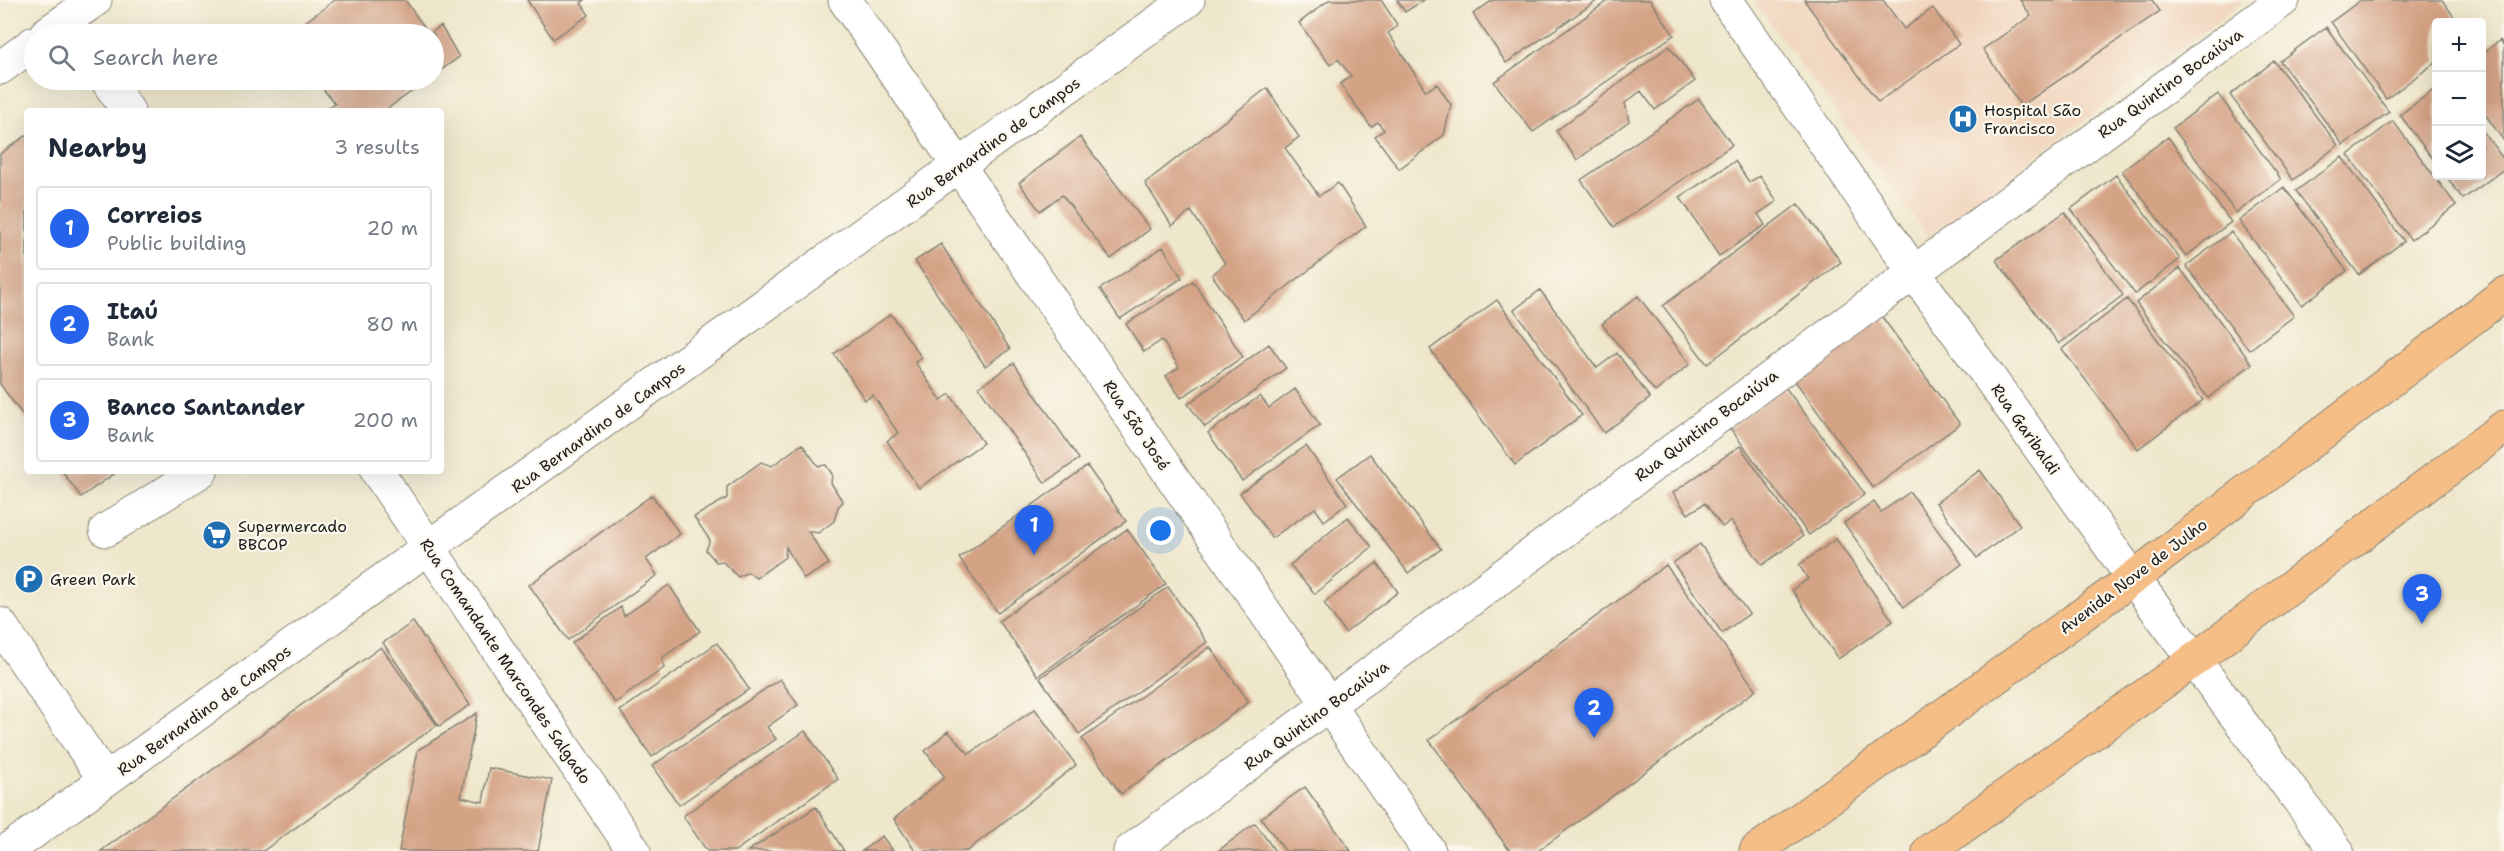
<!DOCTYPE html>
<meta charset="utf-8">
<style>
body{margin:0;font-family:"Shantell Sans",sans-serif;background:#f2f2f3;color:#1f2937}
.controls{position:absolute;right:18px;top:18px;display:grid;overflow:hidden;border-radius:6px;box-shadow:0 6px 24px #0002}
.controls button{width:54px;height:54px;display:grid;place-items:center;padding:0;border:0;border-bottom:2px solid #e0e1e3;background:#fff;color:#1f2937;font:30px sans-serif}
.you{position:absolute;left:1161px;top:531px;width:21px;height:21px;margin:-15px;border:4px solid #fff;border-radius:50%;background:#1a73e8;box-shadow:0 0 0 9px #1a73e833}
.badge{display:grid;place-items:center;width:39px;height:39px;border-radius:50%;background:#2563eb;color:#fff;font-size:20px;font-weight:700}
.pin{position:absolute;translate:-50% -50px;filter:drop-shadow(0 2px 3px #0008)}
.pin::after{content:'';position:absolute;top:32px;width:21px;height:18px;background:inherit;clip-path:polygon(0 0,100% 0,50% 100%)}
.list{margin:0;padding:0;list-style:none}
h2{display:flex;justify-content:space-between;align-items:center;height:78px;margin:0;padding:0 24px;font-size:26px}
h2 small{font-size:20px;font-weight:400;color:#747a83}
.list li{display:grid;grid-template-columns:39px 1fr auto;gap:18px;align-items:center;box-sizing:border-box;height:84px;margin:0 12px 12px;padding:0 12px;border:2px solid #e0e1e3;border-radius:6px}
.list b{display:block;font-size:22px;white-space:nowrap}
.list p{margin:0;font-size:20px;white-space:nowrap;color:#747a83}
.list em{font-size:20px;font-style:normal;color:#747a83}
.icon{flex:none;width:33px;height:33px;fill:none;stroke:currentColor;stroke-width:2;stroke-linecap:round;stroke-linejoin:round}
.map{position:relative;flex:none;width:2504px;height:851px;overflow:hidden}
.search{position:absolute;background:#fff;box-shadow:0 6px 24px #0002;left:24px;top:24px;width:420px;height:66px;display:flex;align-items:center;gap:15px;box-sizing:border-box;padding:0 21px;border-radius:33px;color:#747a83;font-size:22px}
.panel{position:absolute;background:#fff;box-shadow:0 6px 24px #0002;left:24px;top:108px;width:420px;height:366px;border-radius:6px}
.map>svg:first-child{display:block}
.built{fill:#f1d5bd}
.building{fill:#d4a285}
.lines{fill:none;stroke-linecap:round;stroke-linejoin:round}
.minor-casing{stroke:#868274;stroke-width:35}
.major-casing{stroke:#868274;stroke-width:35}
.minor{stroke:#fff;stroke-width:33}
.major{stroke:#f6be87;stroke-width:33}
.labels{text-anchor:middle;stroke-width:4.5;stroke-linejoin:round;paint-order:stroke}
.street-label{font-size:16px;fill:#1c1c1c;stroke:#fbf7ec}
.poi-label{font-size:16px;fill:#1c1c1c;stroke:#fbf7ec;text-anchor:start}
</style>
<div class="map">
<svg width="2504" height="851" viewBox="0 0 2504 851">
<rect width="100%" height="100%" fill="#fbf7ec"/>
<filter id="ink" filterUnits="userSpaceOnUse"><feTurbulence type="fractalNoise" baseFrequency=".0167" numOctaves="2"/><feDisplacementMap in="SourceGraphic" scale="12" xChannelSelector="R" yChannelSelector="G"/><feConvolveMatrix kernelMatrix="1 2 1 2 8 2 1 2 1" color-interpolation-filters="sRGB"/></filter>
<filter id="wash" filterUnits="userSpaceOnUse"><feTurbulence type="fractalNoise" baseFrequency=".008" numOctaves="4" result="noise"/><feDisplacementMap in="SourceGraphic" scale="24" xChannelSelector="R" yChannelSelector="G"/><feGaussianBlur stdDeviation="1.35" result="paint"/><feColorMatrix in="noise" values="0 0 0 0 0 0 0 0 0 0 0 0 0 0 0 0 0 1.4 0 .05"/><feComposite in="paint" operator="in"/></filter>
<g filter="url(#wash)">
<rect width="100%" height="100%" fill="#efe7cc"/>
<path class="built" d="M1753,0h492l-317,237z"/>
<g id="blocks">
<path class="building" d="M335,0h70l24,34 12,-8 18,31 -25,18v-41h-145z
M527,0h58l-4,3 8,12 -36,24z
M1329,0h52l17,26 -10,7 38,58 11,-7 14,21 -7,30 -45,34 -24,-33 9,-6 -6,-8 -7,5 -31,-43 11,-8 -13,-17 -8,6 -31,-42z
M1397,0h27l-19,12z
M1493,0h105l-92,63 -33,-49z
M1609,0h41l24,35 -141,97 -39,-50z
M1804,0h79l21,29 29,-21 26,36 -81,58z
M2020,0h132l8,11 -139,95 -38,-57 48,-33z
M2361,0h81l16,22h-22v40l-50,37 -55,-77z
M2326,27l63,85 -46,33 -63,-84z
M2500,40l4,6v95l-22,-31v-56z
M1669,46l26,35 -40,29 -14,-19 -16,12 4,18 -52,39 -21,-29z
M2274,61l64,84 -45,35 -63,-85z
M316,80h112l-44,31h-60l11,-7z
M1267,88l32,49 -14,11 34,48 19,-13 28,43 -122,94 -32,-45 13,-12 -34,-52 -19,15 -27,-43z
M2436,88v75l-36,-48z
M2218,94l63,85 -45,34 -63,-85z
M1699,99l33,46 -118,82 -33,-47z
M2393,121l63,84 -45,35 -63,-85z
M2482,130l22,30v9l-41,30 -17,-23h36z
M27,135v286l-27,-37v-230z
M1080,137l70,92 -39,30 -49,-64 -22,16 -21,-28z
M2168,137l63,85 -45,34 -64,-85z
M2342,157l62,84 -45,34 -63,-84z
M1735,161l14,21 11,-6 17,25 -19,13 7,11 -46,31 -39,-59z
M2116,175l64,84 -45,35 -64,-85z
M2284,187l63,84 -45,34 -63,-84z
M1798,204l43,58 -134,102 -44,-58z
M2065,212l58,83 -64,49 -63,-84z
M2231,232l63,84 -45,34 -63,-84z
M941,244l69,105 -25,17 -70,-105z
M1163,247l19,31 -62,41 -20,-30z
M2180,268l72,96 -44,34 -72,-95z
M1193,281l50,76 -62,41 -15,-22 13,-9 -17,-27 -18,12 -18,-28z
M1540,290l57,78 20,-15 33,45 -46,35 -90,-123z
M1638,296l52,68 -35,28 -53,-68z
M2127,299l76,101 -65,49 -76,-100z
M1497,300l85,115 -67,50 -85,-116z
M891,314l31,44 -7,4 26,38 9,-6 33,49 -64,45 -32,-47 11,-8 -25,-38 -8,5 -31,-46z
M1880,314l80,110 -87,64 -80,-110z
M1269,344l17,24 -81,59 -17,-23z
M1014,363l65,96 -34,24 -66,-96z
M1785,387l80,107 -56,41 -79,-107z
M1295,389l25,36 -78,56 -34,-48 52,-37 9,12z
M802,444l16,22 8,-1 6,9 -1,9 12,19 -5,5 -4,14 -16,12 -10,-2 21,33 -25,15 -18,-32 -1,10 -29,21 -8,-6 -10,5 -16,-16 -6,1 -10,-12 4,-10 -16,-23 33,-19v-11l34,-25 11,4z
M1306,446l41,58 -23,17 -9,-13 -43,30 -32,-45z
M1740,446l63,90 -41,29 -31,-44 -9,6 -17,-24 -17,11 -15,-21z
M1370,454l71,95 -33,24 -71,-95z
M1087,466l39,55 -128,92 -39,-55z
M1980,470l40,55 -43,33 -41,-55z
M62,471h56l-37,26z
M1910,492l52,72 -58,43 -60,-84 30,-21 7,10z
M652,495l28,39 -34,25 11,16 -89,65 -39,-55z
M1348,517l24,30 -57,47 -25,-29z
M1127,529l39,55 -128,92 -39,-55z
M1836,539l57,82 -55,38 -46,-69 16,-11 -9,-14z
M1700,544l49,70 -27,19 -49,-70z
M1377,563l21,29 -53,41 -21,-30z
M1666,565l90,125 -218,161h-28l-81,-111z
M669,585l31,46 -38,27 2,10 -49,35 -43,-60 49,-36 3,9z
M1168,587l39,55 -128,92 -39,-56z
M413,622l57,83 -31,21 -56,-83z
M717,643l32,46 -97,68 -32,-46z
M381,647l56,78 -174,126h-162z
M1210,647l39,55 -128,92 -39,-55z
M780,679l18,26 -31,22 9,12 -97,66 -27,-39z
M1035,709l41,56 -109,86h-52l-21,-32 51,-42 -20,-26 23,-20 21,23z
M477,713l-16,84 22,5 6,-34 63,12 -14,71h-139l19,-101z
M805,731l33,48 -103,72h-28l-24,-35z
M1305,787l46,64h-66l-24,-33z
M816,807l28,44h-96z
M1255,823l20,28h-57z
M882,836l11,15h-31z"/>
</g>
</g>
<g filter="url(#ink)">
<use href="#blocks" fill-opacity="0" stroke="#868274" stroke-width="1.5"/>
<g class="lines">
<g class="minor-casing">
<path id="minor" d="M845,0l584,851
M1726,0l187,271 220,307 204,273
M46,34l49,-34
M0,68l34,-25
M107,80l21,31
M377,471l257,380
M106,530l95,-59
M0,624l105,156
M7,851l1181,-851
M1130,851l1153,-851"/>
</g>
<g class="major-casing">
<path id="major" d="M1756,851l377,-273 371,-284
M1929,851l265,-191 310,-233"/>
</g>
<use href="#minor" class="minor"/>
<use href="#major" class="major"/>
</g>
</g>
<defs>
<g id="hospital-disc" transform="scale(1.5)"><circle r="9.5" fill="#1f6fb2" stroke="#fbf7ec"/><path d="M-5-5h3v3.5h4V-5h3V5h-3V1.5h-4V5h-3Z" fill="#fff"/></g>
<g id="supermarket-disc" transform="scale(1.5)"><circle r="9.5" fill="#1f6fb2" stroke="#fbf7ec"/><path d="M-6-5.5h2.5l.6 2H6L4.5 2H-2.5L-4.4-4H-6ZM-1.5 3.2a1.3 1.3 0 1 0 .1 0ZM3 3.2a1.3 1.3 0 1 0 .1 0Z" fill="#fff"/></g>
<g id="parking-disc" transform="scale(1.5)"><circle r="9.5" fill="#1f6fb2" stroke="#fbf7ec"/><path d="M-3.5-5.5H1a3.5 3.5 0 0 1 0 7H-1V5.5H-3.5ZM-1-3.4V-.6H.8a1.4 1.4 0 0 0 0-2.8Z" fill="#fff"/></g>
</defs>
<g fill-rule="evenodd">
<use href="#hospital-disc" x="1963" y="119"/>
<use href="#supermarket-disc" x="217" y="535"/>
<use href="#parking-disc" x="29" y="579"/>
</g>
<g class="labels">
<g class="street-label">
<text transform="translate(2170 83) rotate(-36)" y="6">Rua Quintino Bocaiúva</text>
<text transform="translate(993 142) rotate(-36)" y="6">Rua Bernardino de Campos</text>
<text transform="translate(1137 425) rotate(56)" y="6">Rua São José</text>
<text transform="translate(1706 425) rotate(-37)" y="6">Rua Quintino Bocaiúva</text>
<text transform="translate(598 427) rotate(-36)" y="6">Rua Bernardino de Campos</text>
<text transform="translate(2026 429) rotate(55)" y="6">Rua Garibaldi</text>
<text transform="translate(2133 576) rotate(-37)" y="6">Avenida Nove de Julho</text>
<text transform="translate(506 661) rotate(56)" y="6">Rua Comandante Marcondes Salgado</text>
<text transform="translate(204 710) rotate(-36)" y="6">Rua Bernardino de Campos</text>
<text transform="translate(1316 715) rotate(-36)" y="6">Rua Quintino Bocaiúva</text>
</g>
<g class="poi-label">
<text x="1984" y="116">Hospital São<tspan x="1984" dy="18">Francisco</tspan></text>
<text x="238" y="532">Supermercado<tspan x="238" dy="18">BBCOP</tspan></text>
<text x="50" y="585">Green Park</text>
</g>
</g>
</svg>
<div class="controls">
<button>+</button>
<button>−</button>
<button><svg class="icon" aria-label="layers" viewBox="0 0 24 24"><path d="M12 4l9 5-9 5-9-5zM3 14l9 5 9-5"/></svg></button>
</div>
<div class="you"></div>
<div class="pin badge" style="left:1034px;top:555px">1</div>
<div class="pin badge" style="left:1594px;top:738px">2</div>
<div class="pin badge" style="left:2422px;top:624px">3</div>
<div class="search"><svg class="icon" aria-label="search" viewBox="0 0 24 24"><circle cx="10" cy="10" r="6"/><path d="M15 15l6 6"/></svg>Search here</div>
<section class="panel">
<h2>Nearby<small>3 results</small></h2>
<ul class="list">
<li><span class="badge">1</span><div><b>Correios</b><p>Public building</p></div><em>20 m</em></li>
<li><span class="badge">2</span><div><b>Itaú</b><p>Bank</p></div><em>80 m</em></li>
<li><span class="badge">3</span><div><b>Banco Santander</b><p>Bank</p></div><em>200 m</em></li>
</ul>
</section>
</div>
